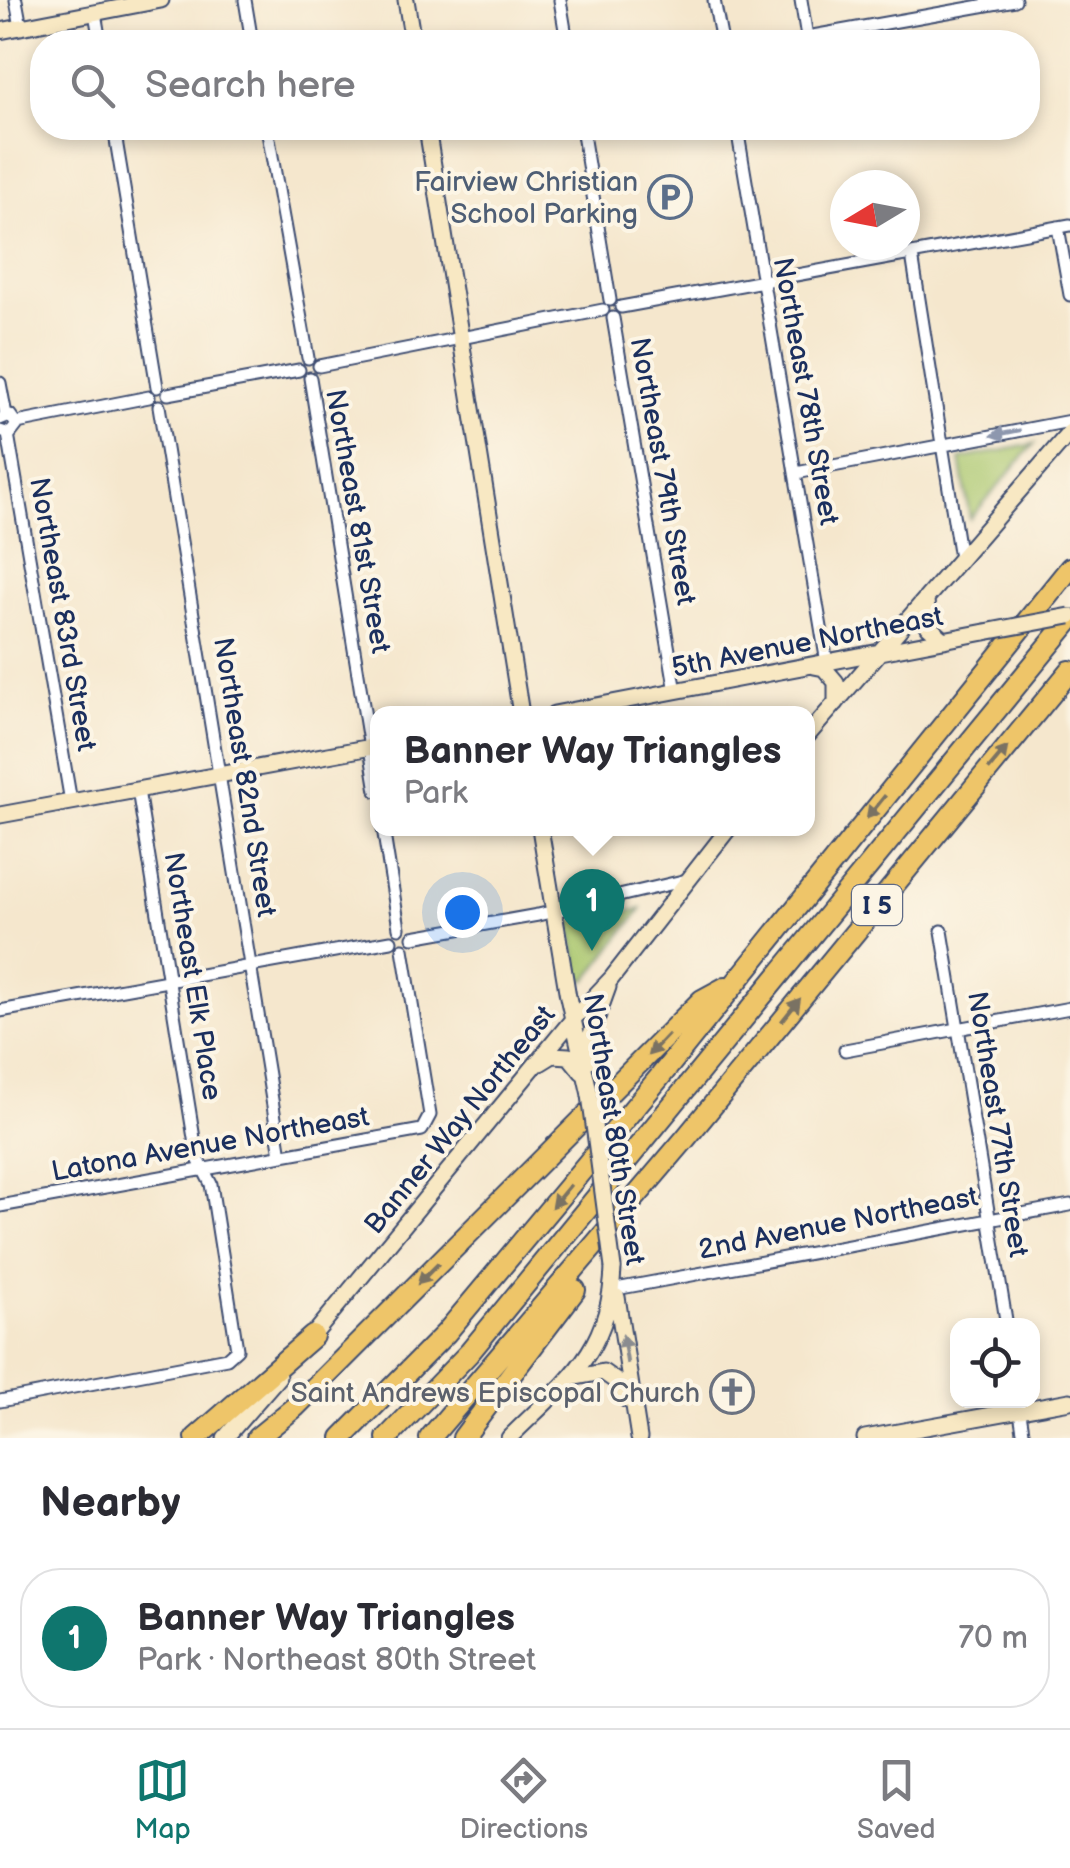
<!DOCTYPE html>
<meta charset="utf-8">
<style>
body{margin:0;font-family:"Balsamiq Sans",sans-serif;background:#f7f7f7;color:#2b2b33}
.controls{position:absolute;right:30px;bottom:30px;display:grid;overflow:hidden;border-radius:20px;box-shadow:0 5px 15px #0003}
.controls button{width:90px;height:90px;display:grid;place-items:center;padding:0;border:0;border-bottom:2px solid #e1e1e2;background:#fff;color:#2b2b33;font:50px sans-serif}
.compass{position:absolute;left:830px;top:170px;width:90px;height:90px;border-radius:50%;background:#fff;box-shadow:0 5px 15px #0003;rotate:260deg}
.you{position:absolute;left:462px;top:912px;width:35px;height:35px;margin:-25px;border:8px solid #fff;border-radius:50%;background:#1a73e8;box-shadow:0 0 0 15px #1a73e833}
.badge{display:grid;place-items:center;width:65px;height:65px;border-radius:50%;background:#0f766e;color:#fff;font-size:32px;font-weight:700}
.pin{position:absolute;translate:-50% -82px;filter:drop-shadow(0 2px 5px #0008)}
.pin::after{content:'';position:absolute;top:52px;width:35px;height:30px;background:inherit;clip-path:polygon(0 0,100% 0,50% 100%)}
.popup{position:absolute;left:370px;top:706px;width:445px;height:130px;box-sizing:border-box;display:grid;place-content:center;border-radius:20px;background:#fff;filter:drop-shadow(0 2px 8px #0005);font-size:32px;white-space:nowrap;color:#7c7c81}
.popup b{font-size:38px;color:#2b2b33}
.popup::after{content:'';position:absolute;left:50%;top:100%;margin-left:-20px;border:20px solid transparent;border-top-color:#fff}
.list{margin:0;padding:0;list-style:none}
h2{display:flex;justify-content:space-between;align-items:center;height:130px;margin:0;padding:0 40px;font-size:42px}
h2 small{font-size:32px;font-weight:400;color:#7c7c81}
.list li{display:grid;grid-template-columns:65px 1fr auto;gap:30px;align-items:center;box-sizing:border-box;height:140px;margin:0 20px 20px;padding:0 20px;border:2px solid #e1e1e2;border-radius:40px}
.list b{display:block;font-size:38px;white-space:nowrap}
.list p{margin:0;font-size:32px;white-space:nowrap;color:#7c7c81}
.list em{font-size:32px;font-style:normal;color:#7c7c81}
.icon{flex:none;width:55px;height:55px;fill:none;stroke:currentColor;stroke-width:2;stroke-linecap:round;stroke-linejoin:round}
.map{position:relative;flex:none;width:1070px;height:1438px;overflow:hidden}
.search{position:absolute;background:#fff;box-shadow:0 5px 15px #0003;left:30px;right:30px;top:30px;height:110px;display:flex;align-items:center;gap:25px;box-sizing:border-box;padding:0 35px;border-radius:40px;color:#7c7c81;font-size:38px}
.sheet{height:290px;background:#fff}
nav{display:flex;justify-content:space-around;align-items:center;box-sizing:border-box;height:140px;border-top:2px solid #e1e1e2;background:#fff;font-size:28px;color:#7c7c81}
nav a{display:grid;justify-items:center;gap:5px}
nav .on{color:#0f766e}
.map>svg:first-child{display:block}
.green{fill:#abc86f;stroke:#637c66;stroke-width:2.5}
.lines{fill:none;stroke-linecap:round;stroke-linejoin:round}
.street-casing{stroke:#3c4b6f;stroke-width:15}
.secondary-casing{stroke:#3c4b6f;stroke-width:19}
.highway-casing{stroke:#3c4b6f;stroke-width:24}
.street{stroke:#fff;stroke-width:11}
.secondary{stroke:#f8e8c3;stroke-width:15}
.highway{stroke:#eec569;stroke-width:20}
.secondary-bridge-casing{stroke:#3c4b6f;stroke-width:19;stroke-linecap:butt}
.secondary-bridge{stroke:#f8e8c3;stroke-width:15}
.oneway{fill:#8d97ae}
.oneway2{fill:#7a7263}
.oneway3{fill:#8a8c90}
.labels{text-anchor:middle;stroke-width:8;stroke-linejoin:round;paint-order:stroke}
.shield{fill:#fcf5e5;stroke:#5e6a86;stroke-width:2.5}
.shield-label{font-size:25px;font-weight:bold;fill:#1b2f5e}
.service-label{font-size:28px;fill:#4e5e75;stroke:#fcf5e5;text-anchor:end}
.street-label{font-size:28px;fill:#1b2f5e;stroke:#fcf5e5}
.worship-label{font-size:28px;fill:#5b616d;stroke:#fcf5e5;text-anchor:end}
</style>
<div class="map">
<svg width="1070" height="1438" viewBox="0 0 1070 1438">
<rect width="100%" height="100%" fill="#fcf5e5"/>
<filter id="ink" filterUnits="userSpaceOnUse"><feTurbulence type="fractalNoise" baseFrequency=".01" numOctaves="2"/><feDisplacementMap in="SourceGraphic" scale="20" xChannelSelector="R" yChannelSelector="G"/><feConvolveMatrix kernelMatrix="1 2 1 2 8 2 1 2 1" color-interpolation-filters="sRGB"/></filter>
<filter id="wash" filterUnits="userSpaceOnUse"><feTurbulence type="fractalNoise" baseFrequency=".0048" numOctaves="4" result="noise"/><feDisplacementMap in="SourceGraphic" scale="40" xChannelSelector="R" yChannelSelector="G"/><feGaussianBlur stdDeviation="2.25" result="paint"/><feColorMatrix in="noise" values="0 0 0 0 0 0 0 0 0 0 0 0 0 0 0 0 0 1.4 0 .05"/><feComposite in="paint" operator="in"/></filter>
<g filter="url(#wash)">
<rect width="100%" height="100%" fill="#f5e7cd"/>
<path class="green" d="M1034,444l-64,75 -10,-60z
M641,909l-54,71h-7l-10,-58z"/>
</g>
<g filter="url(#ink)">
<g class="lines">
<g class="street-casing">
<path id="street" d="M16,0l5,27
M245,0l7,42
M560,0l7,42
M714,0l8,42
M801,0l6,37 208,-37
M95,13l5,29
M114,128l43,259
M267,128l41,230
M582,128l28,172
M737,128l90,535
M1058,227l12,68
M912,255l48,303
M621,307l449,-82
M613,318l63,374
M319,366l284,-56
M310,378l67,413
M0,383l6,32
M168,394l131,-24
M159,406l122,749
M0,419l10,-4 7,10 -7,9 -10,-3
M17,423l132,-26
M8,434l63,368
M796,473l274,-52
M383,828l16,100
M942,931l65,395
M413,937l125,-22 149,-35
M0,1011l391,-70
M845,1050l225,-42
M0,1206l422,-76 8,-15 -27,-166
M616,1289l454,-84
M1018,1400l6,38
M0,1401l227,-43 10,-9 -26,-165 -14,-27 -59,-367"/>
</g>
<g class="secondary-casing">
<path id="secondary" d="M406,0l7,42
M0,31l161,-31
M427,128l94,586
M926,599l2,27 16,14
M814,666l10,2 12,14v21
M554,714l431,-82
M807,736l263,-304
M0,815l377,-69
M540,828l28,169 22,98
M588,1061l2,-24 18,-50
M540,1063l13,-8 16,1 13,16
M617,1297l22,141
M306,1344l267,-325 38,-40 118,-151
M571,1378l32,-6 17,12 7,16
M225,1438l53,-61
M509,1438c56,-56 101,-85 104,-170
M865,1438l205,-37"/>
</g>
<g class="highway-casing">
<path id="highway" d="M196,1438l117,-102
M257,1438l38,-31 407,-407 24,-13
M342,1438l104,-105 213,-255 411,-510
M387,1438l82,-85 601,-733
M430,1438l255,-299 385,-468
M463,1438l112,-148"/>
</g>
<use href="#street" class="street"/>
<use href="#secondary" class="secondary"/>
<use href="#highway" class="highway"/>
<g class="secondary-bridge-casing">
<path id="secondary-bridge" d="M985,632l85,-16
M590,1095l23,173"/>
</g>
<use href="#secondary-bridge" class="secondary-bridge"/>
</g>
<defs><path id="oneway-solid" d="M-6-.8H1V-3.2L6.5 0L1 3.2V.8H-6Z" transform="scale(2.5)"/></defs>
<use class="oneway" href="#oneway-solid" transform="translate(1006 433) rotate(169)"/>
<g class="oneway2">
<use href="#oneway-solid" transform="translate(998 758) rotate(-50)"/>
<use href="#oneway-solid" transform="translate(876 807) rotate(129)"/>
<use href="#oneway-solid" transform="translate(791 1010) rotate(-51)"/>
<use href="#oneway-solid" transform="translate(658 1045) rotate(134)"/>
<use href="#oneway-solid" transform="translate(561 1196) rotate(130)"/>
<use href="#oneway-solid" transform="translate(428 1274) rotate(135)"/>
</g>
<use class="oneway3" href="#oneway-solid" transform="translate(625 1349) rotate(-99)"/>
</g>
<defs>
<g id="parking-ring" transform="scale(2.25)"><circle r="9.5" fill="#fcf5e5" stroke="#5c6f8a" stroke-width="1.5"/><path d="M-3.5-5.5H1a3.5 3.5 0 0 1 0 7H-1V5.5H-3.5ZM-1-3.4V-.6H.8a1.4 1.4 0 0 0 0-2.8Z" fill="#5c6f8a"/></g>
<g id="church-ring" transform="scale(2.25)"><circle r="9.5" fill="#fcf5e5" stroke="#6b7280" stroke-width="1.5"/><path d="M-1.2-6h2.4v3.5h3.3v2.4h-3.3V6h-2.4V-.1h-3.3v-2.4h3.3Z" fill="#6b7280"/></g>
</defs>
<g fill-rule="evenodd">
<use href="#parking-ring" x="670" y="197"/>
<use href="#church-ring" x="732" y="1392"/>
</g>
<g class="labels">
<rect class="shield" x="852" y="885" width="50" height="40" rx="8"/>
<g class="shield-label">
<text x="877" y="914">I 5</text>
</g>
<g class="service-label">
<text x="638" y="191">Fairview Christian<tspan x="638" dy="32">School Parking</tspan></text>
</g>
<g class="street-label">
<text transform="translate(807 391) rotate(80)" y="10">Northeast 78th Street</text>
<text transform="translate(664 471) rotate(80)" y="10">Northeast 79th Street</text>
<text transform="translate(359 521) rotate(80)" y="10">Northeast 81st Street</text>
<text transform="translate(64 614) rotate(80)" y="10">Northeast 83rd Street</text>
<text transform="translate(807 641) rotate(-11)" y="10">5th Avenue Northeast</text>
<text transform="translate(246 777) rotate(81)" y="10">Northeast 82nd Street</text>
<text transform="translate(194 976) rotate(81)" y="10">Northeast Elk Place</text>
<text transform="translate(459 1119) rotate(-51)" y="10">Banner Way Northeast</text>
<text transform="translate(999 1124) rotate(81)" y="10">Northeast 77th Street</text>
<text transform="translate(615 1129) rotate(81)" y="10">Northeast 80th Street</text>
<text transform="translate(210 1143) rotate(-10)" y="10">Latona Avenue Northeast</text>
<text transform="translate(838 1222) rotate(-11)" y="10">2nd Avenue Northeast</text>
</g>
<g class="worship-label">
<text x="700" y="1402">Saint Andrews Episcopal Church</text>
</g>
</g>
</svg>
<div class="controls">
<button><svg class="icon" aria-label="locate" viewBox="0 0 24 24"><circle cx="12" cy="12" r="6"/><path d="M12 2v4M12 18v4M2 12h4M18 12h4"/></svg></button>
</div>
<svg class="compass" viewBox="-18 -18 36 36"><path d="M0-13l5 13h-10z" fill="#e53935"/><path d="M0 13l5-13h-10z" fill="#7c7c81"/></svg>
<div class="you"></div>
<div class="pin badge" style="left:592px;top:951px">1</div>
<div class="popup"><b>Banner Way Triangles</b>Park</div>
<div class="search"><svg class="icon" aria-label="search" viewBox="0 0 24 24"><circle cx="10" cy="10" r="6"/><path d="M15 15l6 6"/></svg>Search here</div>
</div>
<section class="sheet">
<h2>Nearby<small></small></h2>
<ul class="list">
<li><span class="badge">1</span><div><b>Banner Way Triangles</b><p>Park · Northeast 80th Street</p></div><em>70 m</em></li>
</ul>
</section>
<nav>
<a class="on"><svg class="icon" aria-label="map" viewBox="0 0 24 24"><path d="M3 6l6-2 6 2 6-2v14l-6 2-6-2-6 2zM9 4v14M15 6v14"/></svg>Map</a>
<a><svg class="icon" aria-label="directions" viewBox="0 0 24 24"><path d="M12 3l9 9-9 9-9-9zM9 14v-3h6M13 9l2 2-2 2"/></svg>Directions</a>
<a><svg class="icon" aria-label="saved" viewBox="0 0 24 24"><path d="M7 4h10v16l-5-4-5 4z"/></svg>Saved</a>
</nav>
